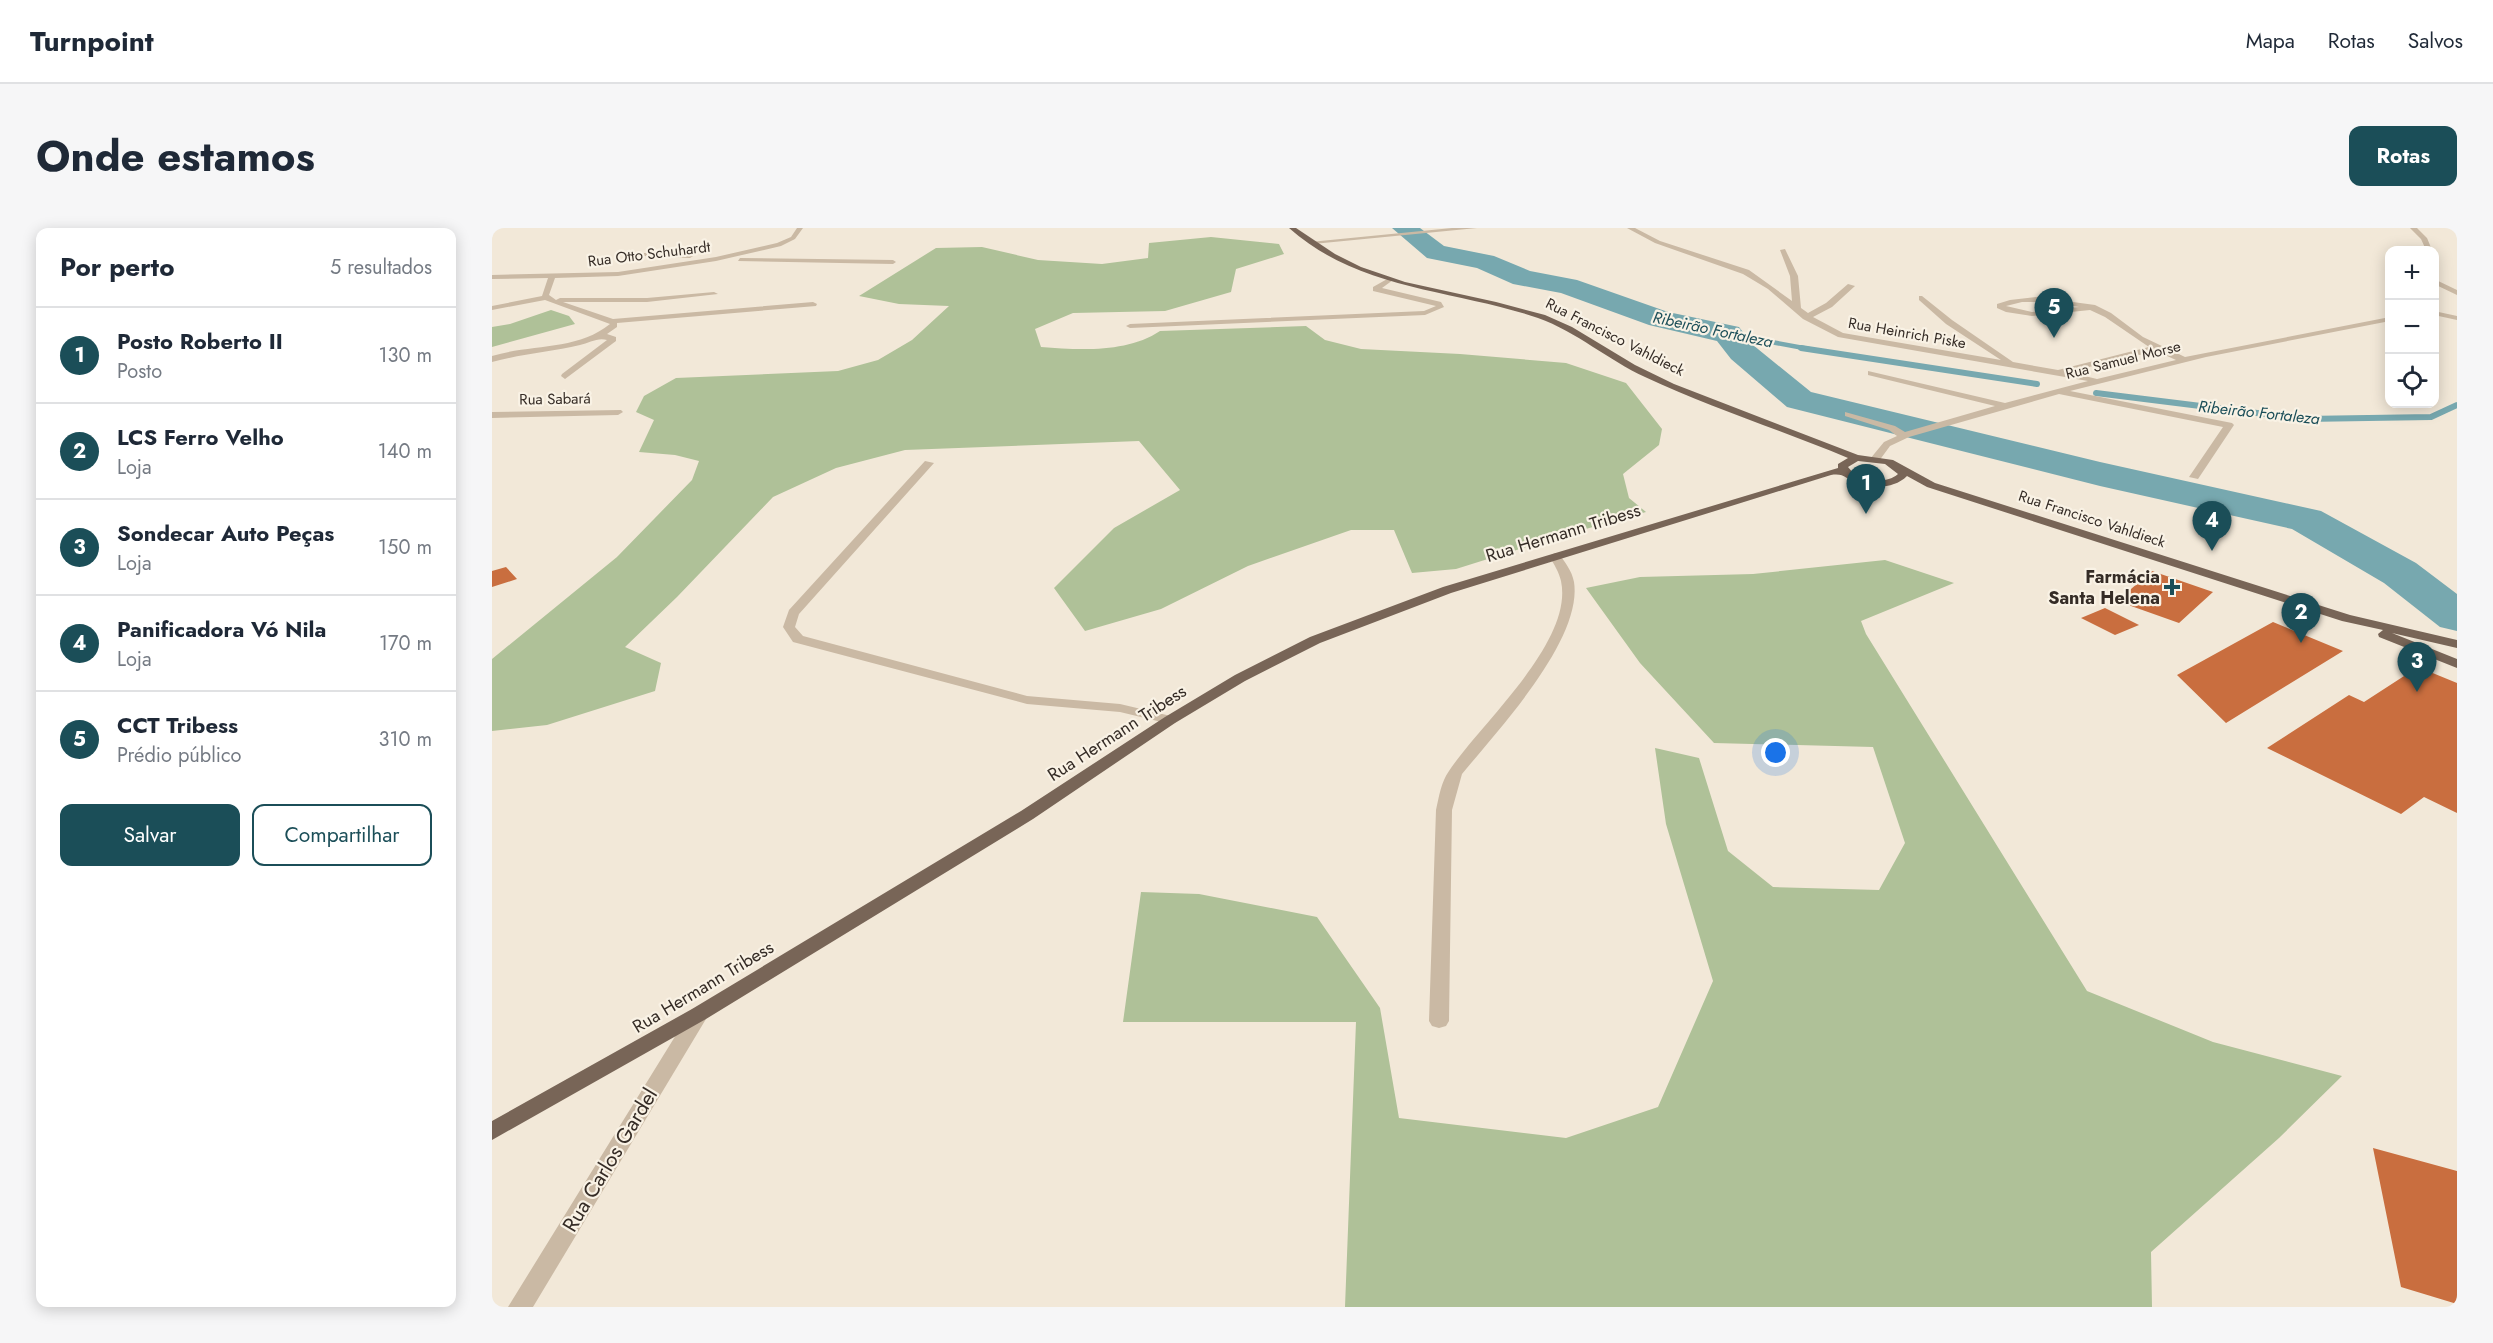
<!DOCTYPE html>
<html lang="pt">
<meta charset="utf-8">
<style>
body{margin:0;font-family:Jost,sans-serif;background:#f6f6f7;color:#1f2937}
.controls{position:absolute;right:18px;top:18px;display:grid;overflow:hidden;border-radius:12px;box-shadow:0 3px 15px #0003}
.controls button{width:54px;height:54px;display:grid;place-items:center;padding:0;border:0;border-bottom:2px solid #e0e1e3;background:#fff;color:#1f2937;font:30px sans-serif}
.you{position:absolute;left:1284px;top:525px;width:21px;height:21px;margin:-15px;border:4px solid #fff;border-radius:50%;background:#1a73e8;box-shadow:0 0 0 9px #1a73e833}
.badge{display:grid;place-items:center;width:39px;height:39px;border-radius:50%;background:#1b4e58;color:#fff;font-size:20px;font-weight:700}
.pin{position:absolute;translate:-50% -50px;filter:drop-shadow(0 2px 3px #0008)}
.pin::after{content:'';position:absolute;top:32px;width:21px;height:18px;background:inherit;clip-path:polygon(0 0,100% 0,50% 100%)}
.list{margin:0;padding:0;list-style:none}
h2{display:flex;justify-content:space-between;align-items:center;height:78px;margin:0;padding:0 24px;font-size:26px}
h2 small{font-size:20px;font-weight:400;color:#747a83}
.list li{display:grid;grid-template-columns:39px 1fr auto;gap:18px;align-items:center;box-sizing:border-box;height:96px;padding:0 24px;border-top:2px solid #e0e1e3}
.list b{display:block;font-size:22px;white-space:nowrap}
.list p{margin:0;font-size:20px;white-space:nowrap;color:#747a83}
.list em{font-size:20px;font-style:normal;color:#747a83}
.actions{display:flex;gap:12px;padding:18px 24px}
.actions a{flex:1;padding:14px 0;border:2px solid #1b4e58;border-radius:12px;text-align:center;font-size:21px;color:#1b4e58}
.actions .main{background:#1b4e58;color:#fff}
.icon{flex:none;width:33px;height:33px;fill:none;stroke:currentColor;stroke-width:2;stroke-linecap:round;stroke-linejoin:round}
.map{position:relative;flex:none;width:1965px;height:1079px;overflow:hidden;border-radius:12px}
header{display:flex;align-items:center;gap:36px;box-sizing:border-box;height:84px;padding:0 30px;background:#fff;border-bottom:2px solid #e0e1e3}
header strong{font-size:28px}
nav{display:flex;gap:33px;margin-inline-start:auto;font-size:21px}
.intro{display:flex;align-items:center;justify-content:space-between;box-sizing:border-box;height:144px;padding:0 36px}
h1{margin:0;font-size:42px}
.button{padding:15px 27px;border-radius:12px;background:#1b4e58;color:#fff;font-size:21px;font-weight:700}
main{display:flex;gap:36px;padding:0 36px}
aside{flex:1;background:#fff;border-radius:12px;box-shadow:0 3px 15px #0003}
.map>svg:first-child{display:block}
.green{fill:#afc198}
.lines{fill:none;stroke-linecap:round;stroke-linejoin:round}
.stream-far1{stroke:#77a8af;stroke-width:4.5}
.stream{stroke:#77a8af;stroke-width:6}
.river{fill:#77a8af;fill-rule:evenodd}
.building{fill:#c96e3f}
.minor{fill:#cab9a4;fill-rule:evenodd}
.major{fill:#786557;fill-rule:evenodd}
.poi-dot{fill:#1b4e58;stroke:#f9f2e5;stroke-width:2}
.labels{text-anchor:middle;stroke-width:4.5;stroke-linejoin:round;paint-order:stroke}
.far-street-label{font-size:15px;fill:#352c26;stroke:#f9f2e5}
.far-water-label{font-size:16px;font-style:italic;fill:#1b4e58;stroke:#f9f2e5}
.street-label{font-size:18px;fill:#352c26;stroke:#f9f2e5}
.poi-label{font-size:18px;font-weight:bold;fill:#352c26;stroke:#f9f2e5;text-anchor:end}
.near-street-label{font-size:21px;fill:#352c26;stroke:#f9f2e5}
</style>
<header>
<strong>Turnpoint</strong>
<nav><a>Mapa</a><a>Rotas</a><a>Salvos</a></nav>
</header>
<div class="intro"><h1>Onde estamos</h1><a class="button">Rotas</a></div>
<main>
<aside>
<h2>Por perto<small>5 resultados</small></h2>
<ul class="list">
<li><span class="badge">1</span><div><b>Posto Roberto II</b><p>Posto</p></div><em>130 m</em></li>
<li><span class="badge">2</span><div><b>LCS Ferro Velho</b><p>Loja</p></div><em>140 m</em></li>
<li><span class="badge">3</span><div><b>Sondecar Auto Peças</b><p>Loja</p></div><em>150 m</em></li>
<li><span class="badge">4</span><div><b>Panificadora Vó Nila</b><p>Loja</p></div><em>170 m</em></li>
<li><span class="badge">5</span><div><b>CCT Tribess</b><p>Prédio público</p></div><em>310 m</em></li>
</ul>
<div class="actions"><a class="main">Salvar</a><a>Compartilhar</a></div>
</aside>
<div class="map">
<svg width="1965" height="1079" viewBox="0 0 1965 1079">
<rect width="100%" height="100%" fill="#f2e8d8"/>
<path class="green" d="M719,9l68,7 5,10 -48,15 -5,23 -66,19 -92,2 -38,16 6,18c39,3 86,6 119,-16l146,-5 19,14 36,9 99,5 106,9 60,20 36,46 -3,16 -36,29 6,24 17,14 -85,24 -105,33 -44,4 -18,-43h-43l-103,36 -87,43 -76,22 -31,-43 60,-60 66,-38 -41,-49 -234,9 -69,18 -63,29 -96,100 -52,50 36,16 -6,28 -108,34 -55,6v-72l125,-102 75,-77 7,-19 -24,-6 -36,-3 15,-32 -18,-8 8,-16 32,-18 162,-7 40,-11 34,-20 37,-34 -50,-2 -40,-8 77,-48 46,-1 56,13 64,4 46,-6 1,-15z
M59,82l18,6 6,8 -83,23v-20l18,-3z
M1393,332l69,23 -93,38 5,13 221,357 126,51 129,34 -63,62 -128,114 1,55h-807l11,-285h-233l18,-130 58,2 118,23 63,91 19,110 167,20 92,-31 55,-126 -47,-157 -11,-76 44,10 29,93 45,36 106,3 26,-47 -32,-96 -159,-4 -74,-80 -54,-75 54,-11 113,-3z"/>
<g class="lines">
<path class="stream-far1" d="M1236,106l81,15"/>
<path class="stream" d="M1309,120l236,36
M1604,165l209,26 126,-2 26,-12"/>
<path class="river" d="M900,0h28l24,18 50,10 36,15 47,9 91,32 71,15 14,18 58,47 289,70 221,49 95,52 41,31v37l-17,-4 -56,-44 -92,-54 -192,-43 -313,-79 -56,-48 -14,-18 -68,-16 -88,-32 -48,-9 -36,-16 -50,-10z"/>
</g>
<path class="building" d="M14,339l11,12 -25,8v-16z
M1660,343l61,21 -34,31 -62,-22z
M1613,380l34,17 -24,10 -34,-17z
M1781,394l70,29 -117,72 -49,-48z
M1926,439l39,16v130l-33,-16 -23,17 -134,-66 82,-53 15,7z
M1881,920l84,23v133l-56,-17z"/>
<g class="lines">
<path class="minor" d="M305,0h6l-8,11 -14,7 -65,15 -98,15 -63,2 -6,17 7,5 4,-2h87l67,-6 4,2 -71,8h-84l50,17 200,-17 4,2 -1,2 -199,17v4l-10,7 9,3v4l-51,38 -4,-3 1,-2 45,-34c-9,-3 -18,3 -27,5 -29,7 -59,9 -88,17v-6c38,-12 85,-5 118,-32l-65,-24 -53,10v-4l50,-10 6,-18 -56,1v-4l126,-3 98,-15 61,-14 14,-6z
M960,0h25l-164,16 -3,-2z
M1135,0h8l25,13 89,29 43,31 -2,-25 -10,-26 5,-1 13,27 3,32 7,5 18,-10 22,-19 7,2 -23,21 -19,10 30,16 158,27 -55,-36 -27,-24v-4h3l30,24 61,42 45,8 91,-23 -44,-30 -15,-7 -58,6 -26,-4 -9,-4v-4l13,-4 26,-3 59,8 16,8 32,24 42,20 205,-40v4l-184,36 -136,34 162,32 2,2 -36,54 -9,-2 34,-50 -164,-33 -150,43 -19,9 -11,15 -4,1 -5,-3 14,-17 13,-6 -8,-6 -44,-14v-4l50,14 10,6 90,-26 -127,-31v-4l137,32 83,-22 -250,-44 -35,-18 -35,-30 -25,-15 -88,-31zM1530,74h29l28,5 -47,5 -26,-6zM1664,123l20,9 -79,19 -29,-7z
M1918,0h7l10,10 5,12h-6l-5,-11z
M152,25l46,1 3,2 -3,2 -48,-2z
M248,30l153,2 3,2 -3,2 -155,-3z
M897,50l4,2 -11,8 59,14 3,5 -19,8 -295,13 -4,-2 4,-2 294,-13 12,-5 -63,-15v-4z
M1942,51l23,11v5l-23,-11z
M1942,83l23,5v4l-23,-5z
M129,182l2,2 -5,3 -126,3v-6z
M433,233l9,2 -135,151 -4,13 8,9 224,60 93,8 55,13 2,3 -2,3 -5,1 -50,-12 -93,-8 -234,-62 -10,-15 6,-17z
M1063,325l4,1c6,8 13,17 15,28 9,58 -77,149 -112,192l-10,36 -3,211 -3,5 -7,2 -7,-2 -3,-5 7,-211c3,-13 5,-28 13,-39 31,-47 125,-129 112,-190 -2,-9 -7,-17 -12,-25z
M207,779l7,2 2,5 -2,5 -173,288h-25l184,-298z"/>
<path class="major" d="M797,0h7l39,26 26,13 44,15 91,20 49,13 27,12 63,38 39,19 184,71 35,5 42,23 415,132 107,25v8l-65,-15 65,26v9l-78,-31 -1,-3 5,-4 -41,-9 -415,-134 -20,-11c-13,13 -33,12 -50,7 -12,-4 -12,-10 -26,-8l-380,118 -131,50 -75,38 -70,42 -142,96 -327,200 -214,121v-19l200,-112 329,-198 144,-94 70,-42 75,-38 133,-50 395,-119v-4l10,-6c-67,-28 -137,-50 -203,-81 -37,-17 -68,-45 -107,-59 -85,-29 -178,-27 -249,-90zM1366,233l27,3 13,10c-14,12 -40,7 -50,-7z"/>
</g>
<path class="poi-dot" d="M1677 350h6v6h6v6h-6v6h-6v-6h-6v-6h6z"/>
<g class="labels">
<g class="far-street-label">
<text transform="translate(157 26) rotate(-7)" y="5">Rua Otto Schuhardt</text>
<text transform="translate(1415 105) rotate(10)" y="5">Rua Heinrich Piske</text>
<text transform="translate(1123 109) rotate(27)" y="5">Rua Francisco Vahldieck</text>
<text transform="translate(1631 132) rotate(-14)" y="5">Rua Samuel Morse</text>
<text transform="translate(63 171) rotate(-1)" y="5">Rua Sabará</text>
<text transform="translate(1600 291) rotate(18)" y="5">Rua Francisco Vahldieck</text>
</g>
<g class="far-water-label">
<text transform="translate(1221 101) rotate(12)" y="6">Ribeirão Fortaleza</text>
<text transform="translate(1767 184) rotate(6)" y="6">Ribeirão Fortaleza</text>
</g>
<g class="street-label">
<text transform="translate(1071 305) rotate(-17)" y="6">Rua Hermann Tribess</text>
<text transform="translate(625 505) rotate(-33)" y="6">Rua Hermann Tribess</text>
<text transform="translate(211 759) rotate(-31)" y="6">Rua Hermann Tribess</text>
</g>
<g class="poi-label">
<text x="1668" y="355">Farmácia<tspan x="1668" dy="21">Santa Helena</tspan></text>
</g>
<g class="near-street-label">
<text transform="translate(118 932) rotate(-59)" y="7">Rua Carlos Gardel</text>
</g>
</g>
</svg>
<div class="controls">
<button>+</button>
<button>−</button>
<button><svg class="icon" aria-label="locate" viewBox="0 0 24 24"><circle cx="12" cy="12" r="6"/><path d="M12 2v4M12 18v4M2 12h4M18 12h4"/></svg></button>
</div>
<div class="you"></div>
<div class="pin badge" style="left:1374px;top:286px">1</div>
<div class="pin badge" style="left:1809px;top:415px">2</div>
<div class="pin badge" style="left:1925px;top:464px">3</div>
<div class="pin badge" style="left:1720px;top:323px">4</div>
<div class="pin badge" style="left:1562px;top:110px">5</div>
</div>
</main>
